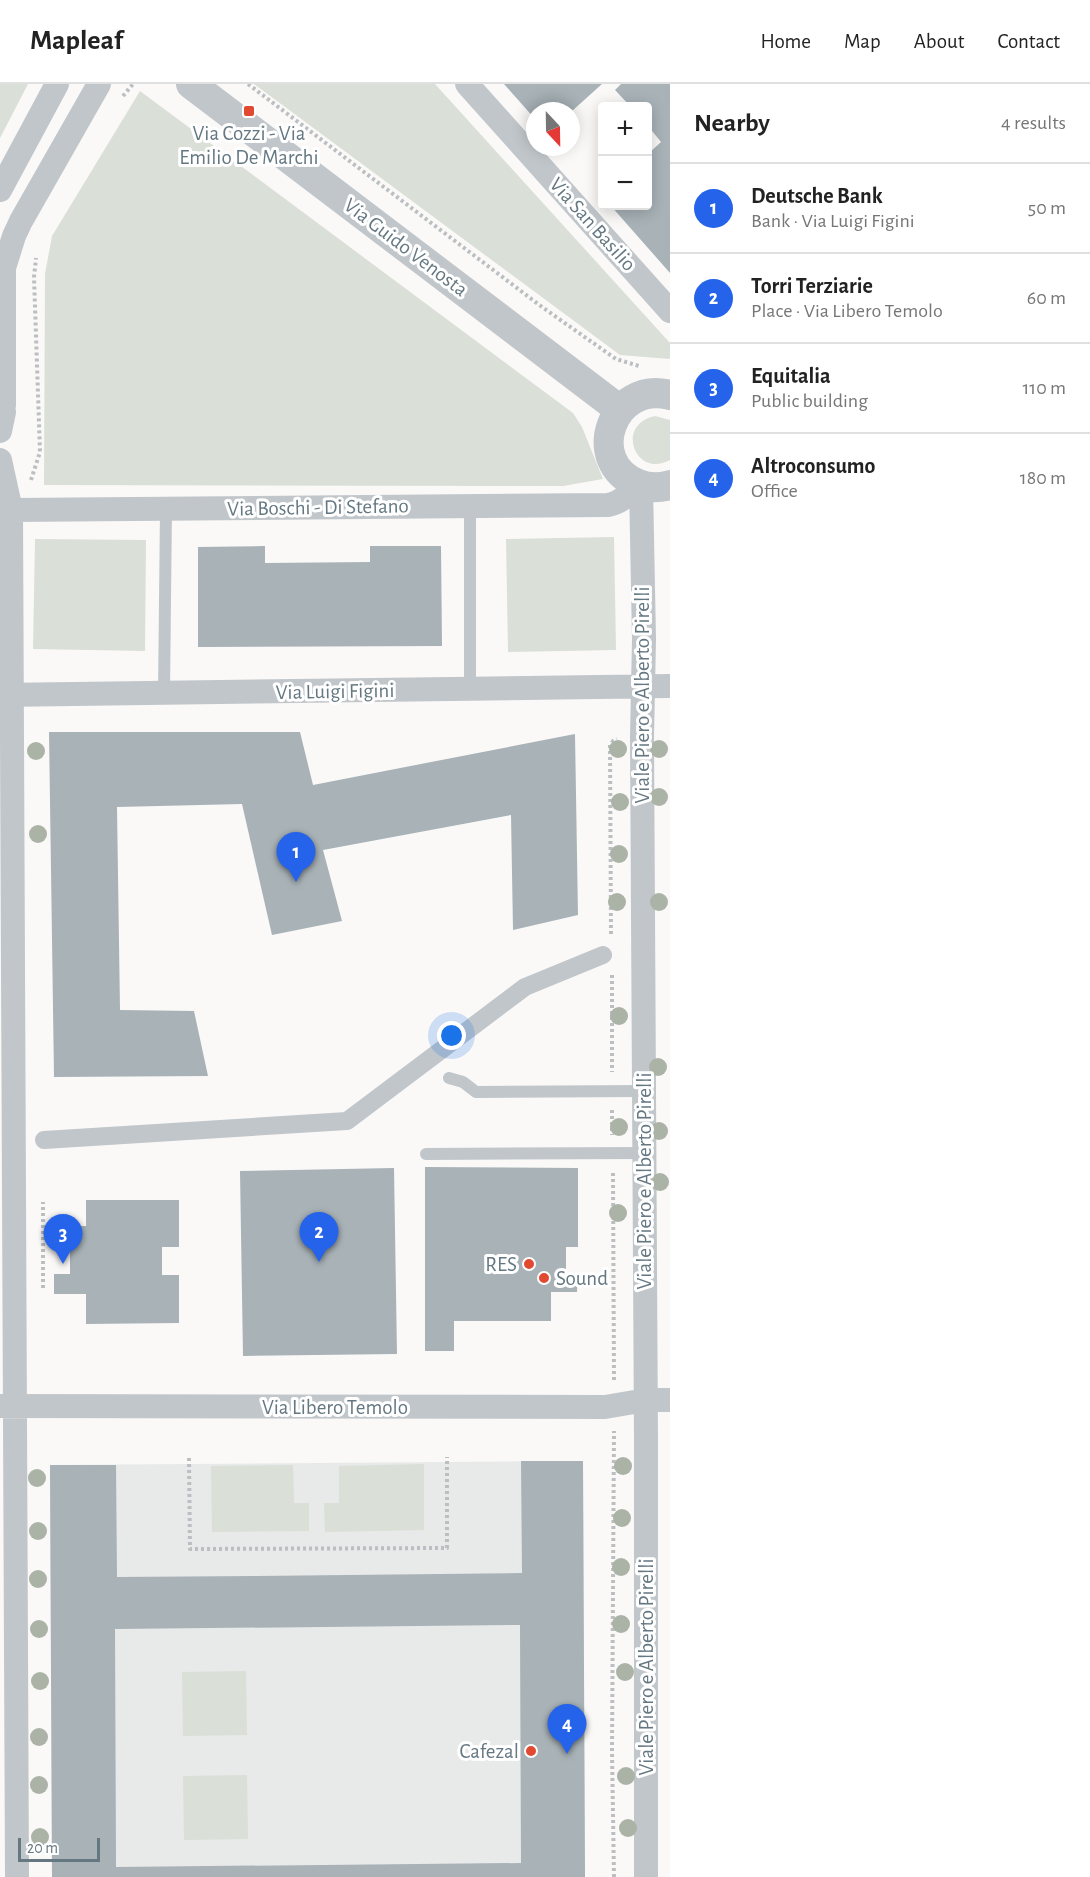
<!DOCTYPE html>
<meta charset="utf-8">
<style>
body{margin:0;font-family:"Alegreya Sans",sans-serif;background:#f6f6f6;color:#222}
.controls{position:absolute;right:18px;top:18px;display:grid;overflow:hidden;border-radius:6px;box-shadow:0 3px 15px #0003}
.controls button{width:54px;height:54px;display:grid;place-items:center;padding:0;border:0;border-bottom:2px solid #e0e0e0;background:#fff;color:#222;font:30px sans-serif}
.compass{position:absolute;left:526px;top:18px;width:54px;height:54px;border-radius:50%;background:#fff;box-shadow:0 3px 15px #0003;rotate:158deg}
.scale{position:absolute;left:18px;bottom:15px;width:82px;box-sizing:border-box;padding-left:6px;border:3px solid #657882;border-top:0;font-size:16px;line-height:21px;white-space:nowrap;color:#657882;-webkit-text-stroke:4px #fff;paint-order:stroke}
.you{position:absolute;left:452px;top:952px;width:21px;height:21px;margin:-15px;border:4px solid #fff;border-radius:50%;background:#1a73e8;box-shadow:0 0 0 9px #1a73e833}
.badge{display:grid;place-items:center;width:39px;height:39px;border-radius:50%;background:#2563eb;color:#fff;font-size:20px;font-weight:700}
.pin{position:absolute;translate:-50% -50px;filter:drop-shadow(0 2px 3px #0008)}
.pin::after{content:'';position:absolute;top:32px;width:21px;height:18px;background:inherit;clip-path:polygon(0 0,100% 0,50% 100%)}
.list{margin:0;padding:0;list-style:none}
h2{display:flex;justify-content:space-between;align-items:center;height:78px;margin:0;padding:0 24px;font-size:26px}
h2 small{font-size:20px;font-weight:400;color:#767676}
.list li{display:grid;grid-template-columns:39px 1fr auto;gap:18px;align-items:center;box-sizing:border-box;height:90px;padding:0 24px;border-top:2px solid #e0e0e0}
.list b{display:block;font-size:22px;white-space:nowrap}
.list p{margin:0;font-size:20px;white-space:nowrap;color:#767676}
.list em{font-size:20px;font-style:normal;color:#767676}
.map{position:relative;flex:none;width:670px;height:1793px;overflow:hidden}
header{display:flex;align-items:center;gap:36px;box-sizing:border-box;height:84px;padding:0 30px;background:#fff;border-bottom:2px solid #e0e0e0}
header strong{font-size:28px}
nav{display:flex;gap:33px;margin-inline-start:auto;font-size:21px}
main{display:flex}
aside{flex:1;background:#fff}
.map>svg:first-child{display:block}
.built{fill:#e8e9e9}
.green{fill:#dadfd7}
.building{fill:#a8b2b7;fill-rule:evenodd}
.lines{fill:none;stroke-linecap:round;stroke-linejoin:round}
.path{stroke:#bbbfc2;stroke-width:4;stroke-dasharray:3 3;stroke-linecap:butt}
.service{stroke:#c1c6ca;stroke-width:12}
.pedestrian{stroke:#c1c6ca;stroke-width:18}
.minor{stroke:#c1c6ca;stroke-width:24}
.tertiary{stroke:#c1c6ca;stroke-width:30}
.tree{fill:#abb3a7}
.poi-dot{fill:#e14930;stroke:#fff;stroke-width:2}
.labels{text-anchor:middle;stroke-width:6;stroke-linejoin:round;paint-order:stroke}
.poi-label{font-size:21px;fill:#657882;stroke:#fff;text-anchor:end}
.street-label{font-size:21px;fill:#657882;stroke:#fff}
</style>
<header>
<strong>Mapleaf</strong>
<nav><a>Home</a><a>Map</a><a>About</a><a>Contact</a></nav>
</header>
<main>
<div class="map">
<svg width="670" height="1793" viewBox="0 0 670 1793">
<rect width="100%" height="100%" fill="#faf9f8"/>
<path class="built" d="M583,1377l2,416h-533l-2,-412z"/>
<path class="green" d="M0,0h28l-28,54z
M254,0h181l235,259v16l-50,-4z
M140,7l433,322 9,14 21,52 -40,7 -519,-1 1,-211 7,-38z
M655,332l15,4v40c-34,19 -56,-35 -15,-44z
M614,453l2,113 -108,2 -2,-113z
M35,455l111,1 -1,111 -112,-2z
M424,1380v66l-99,2 -1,-29h15v-37z
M293,1381l1,38h15v28l-97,1 -1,-66z
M246,1587l1,64 -64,1 -1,-64z
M247,1691l1,64 -64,1 -1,-64z"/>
<path class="building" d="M504,0h98l-30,27h-37v8z
M621,0h49v189l-59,-67h37v-52l13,-12 -13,-16v-20h-18l-15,-16z
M265,462v17l105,-1v-16h71l1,100 -244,1v-100z
M49,648h251l13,53 262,-51 3,181 -65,15 -2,-115 -188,35 19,71 -70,14 -30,-131 -125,3 3,203 74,1 14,65 -154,1z
M425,1083l153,1v79h-12v26h12l-1,19h-26v29h-97v30h-29z
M394,1084l3,186 -154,2 -3,-185z
M86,1116h93v47h-17v28h17v48l-93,1v-30h-32v-20h16v-26h-16v-22h32z
M521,1377h62l2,416h-533l-2,-412h66l1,112 139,-1 266,-3zM520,1541l1,238 -405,4 -1,-238z"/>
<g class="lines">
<path class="path" d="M248,0l294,223 74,52 23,7
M123,12l10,-12
M31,396l9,-28 -6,-175 2,-19
M611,850l-1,-189 3,-4 4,-2
M612,891v97
M612,1026v25
M613,1089l1,208
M43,1204v-86
M189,1374l1,91 257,-1v-91
M614,1793l-2,-126 2,-320"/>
<path class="service" d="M470,421v184
M164,609l2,-184
M449,994l14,4 13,10 168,-1
M426,1070l218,-1"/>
<path class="pedestrian" d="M44,1056l303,-19 178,-134 78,-32"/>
<path class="minor" d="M467,0l203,227
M0,106l57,-106
M4,321v-137l10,-32 7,-15 78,-137
M0,347l4,-19 -4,-23
M0,376l11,50 6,1367
M641,401l3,154 -2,98 4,704v436
M11,426l597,-5c14,-3 21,-10 27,-23
M0,611l670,-9
M1,1322l604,1 41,-7h24"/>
<path class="tertiary" d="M191,0l429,326
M670,311c-58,-15 -87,67 -32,89 10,4 22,4 32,1"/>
</g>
<g class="tree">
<circle cx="618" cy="665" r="9"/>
<circle cx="659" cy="665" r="9"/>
<circle cx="36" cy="667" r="9"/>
<circle cx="659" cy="713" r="9"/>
<circle cx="620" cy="718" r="9"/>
<circle cx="38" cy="750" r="9"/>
<circle cx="619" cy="770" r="9"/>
<circle cx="617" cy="818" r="9"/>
<circle cx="659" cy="818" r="9"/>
<circle cx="619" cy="932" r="9"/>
<circle cx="658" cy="983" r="9"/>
<circle cx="619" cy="1043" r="9"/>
<circle cx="659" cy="1047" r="9"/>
<circle cx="660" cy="1098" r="9"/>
<circle cx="618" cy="1129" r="9"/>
<circle cx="623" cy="1382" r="9"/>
<circle cx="37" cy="1394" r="9"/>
<circle cx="622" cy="1434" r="9"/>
<circle cx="38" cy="1447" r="9"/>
<circle cx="621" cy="1483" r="9"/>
<circle cx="38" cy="1495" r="9"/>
<circle cx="621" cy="1540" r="9"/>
<circle cx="39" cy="1545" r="9"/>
<circle cx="625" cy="1588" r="9"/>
<circle cx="40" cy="1597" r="9"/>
<circle cx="39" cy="1653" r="9"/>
<circle cx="626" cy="1692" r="9"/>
<circle cx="39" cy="1701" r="9"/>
<circle cx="628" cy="1744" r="9"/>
<circle cx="40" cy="1753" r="9"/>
</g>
<g class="poi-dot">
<rect x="243" y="21" width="12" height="12" rx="3"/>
<circle cx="529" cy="1180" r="6"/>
<circle cx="544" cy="1194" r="6"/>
<circle cx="531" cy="1667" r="6"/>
</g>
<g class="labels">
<g class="poi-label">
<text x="249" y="56" text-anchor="middle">Via Cozzi - Via<tspan x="249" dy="24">Emilio De Marchi</tspan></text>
<text x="517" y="1187">RES</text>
<text x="556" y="1201" text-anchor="start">Sound</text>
<text x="519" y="1674">Cafezal</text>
</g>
<g class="street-label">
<text transform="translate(593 140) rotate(48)" y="7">Via San Basilio</text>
<text transform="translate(406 163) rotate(37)" y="7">Via Guido Venosta</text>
<text transform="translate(318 423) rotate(-1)" y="7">Via Boschi - Di Stefano</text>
<text transform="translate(335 607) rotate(-1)" y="7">Via Luigi Figini</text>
<text transform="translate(642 611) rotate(-90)" y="7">Viale Piero e Alberto Pirelli</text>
<text transform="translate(644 1097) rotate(-90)" y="7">Viale Piero e Alberto Pirelli</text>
<text x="335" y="1330">Via Libero Temolo</text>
<text transform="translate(646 1583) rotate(-90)" y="7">Viale Piero e Alberto Pirelli</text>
</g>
</g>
</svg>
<div class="controls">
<button>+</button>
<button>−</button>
</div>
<svg class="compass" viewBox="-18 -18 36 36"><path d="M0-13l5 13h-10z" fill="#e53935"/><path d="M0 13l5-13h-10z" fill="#767676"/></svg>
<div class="scale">20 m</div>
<div class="you"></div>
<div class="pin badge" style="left:296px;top:798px">1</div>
<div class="pin badge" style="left:319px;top:1178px">2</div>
<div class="pin badge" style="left:63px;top:1180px">3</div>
<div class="pin badge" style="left:567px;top:1670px">4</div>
</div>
<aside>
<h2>Nearby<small>4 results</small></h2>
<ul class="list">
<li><span class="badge">1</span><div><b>Deutsche Bank</b><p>Bank · Via Luigi Figini</p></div><em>50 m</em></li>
<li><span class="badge">2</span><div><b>Torri Terziarie</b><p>Place · Via Libero Temolo</p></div><em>60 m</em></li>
<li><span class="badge">3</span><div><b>Equitalia</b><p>Public building</p></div><em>110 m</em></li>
<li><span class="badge">4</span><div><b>Altroconsumo</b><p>Office</p></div><em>180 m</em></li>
</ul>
</aside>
</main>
